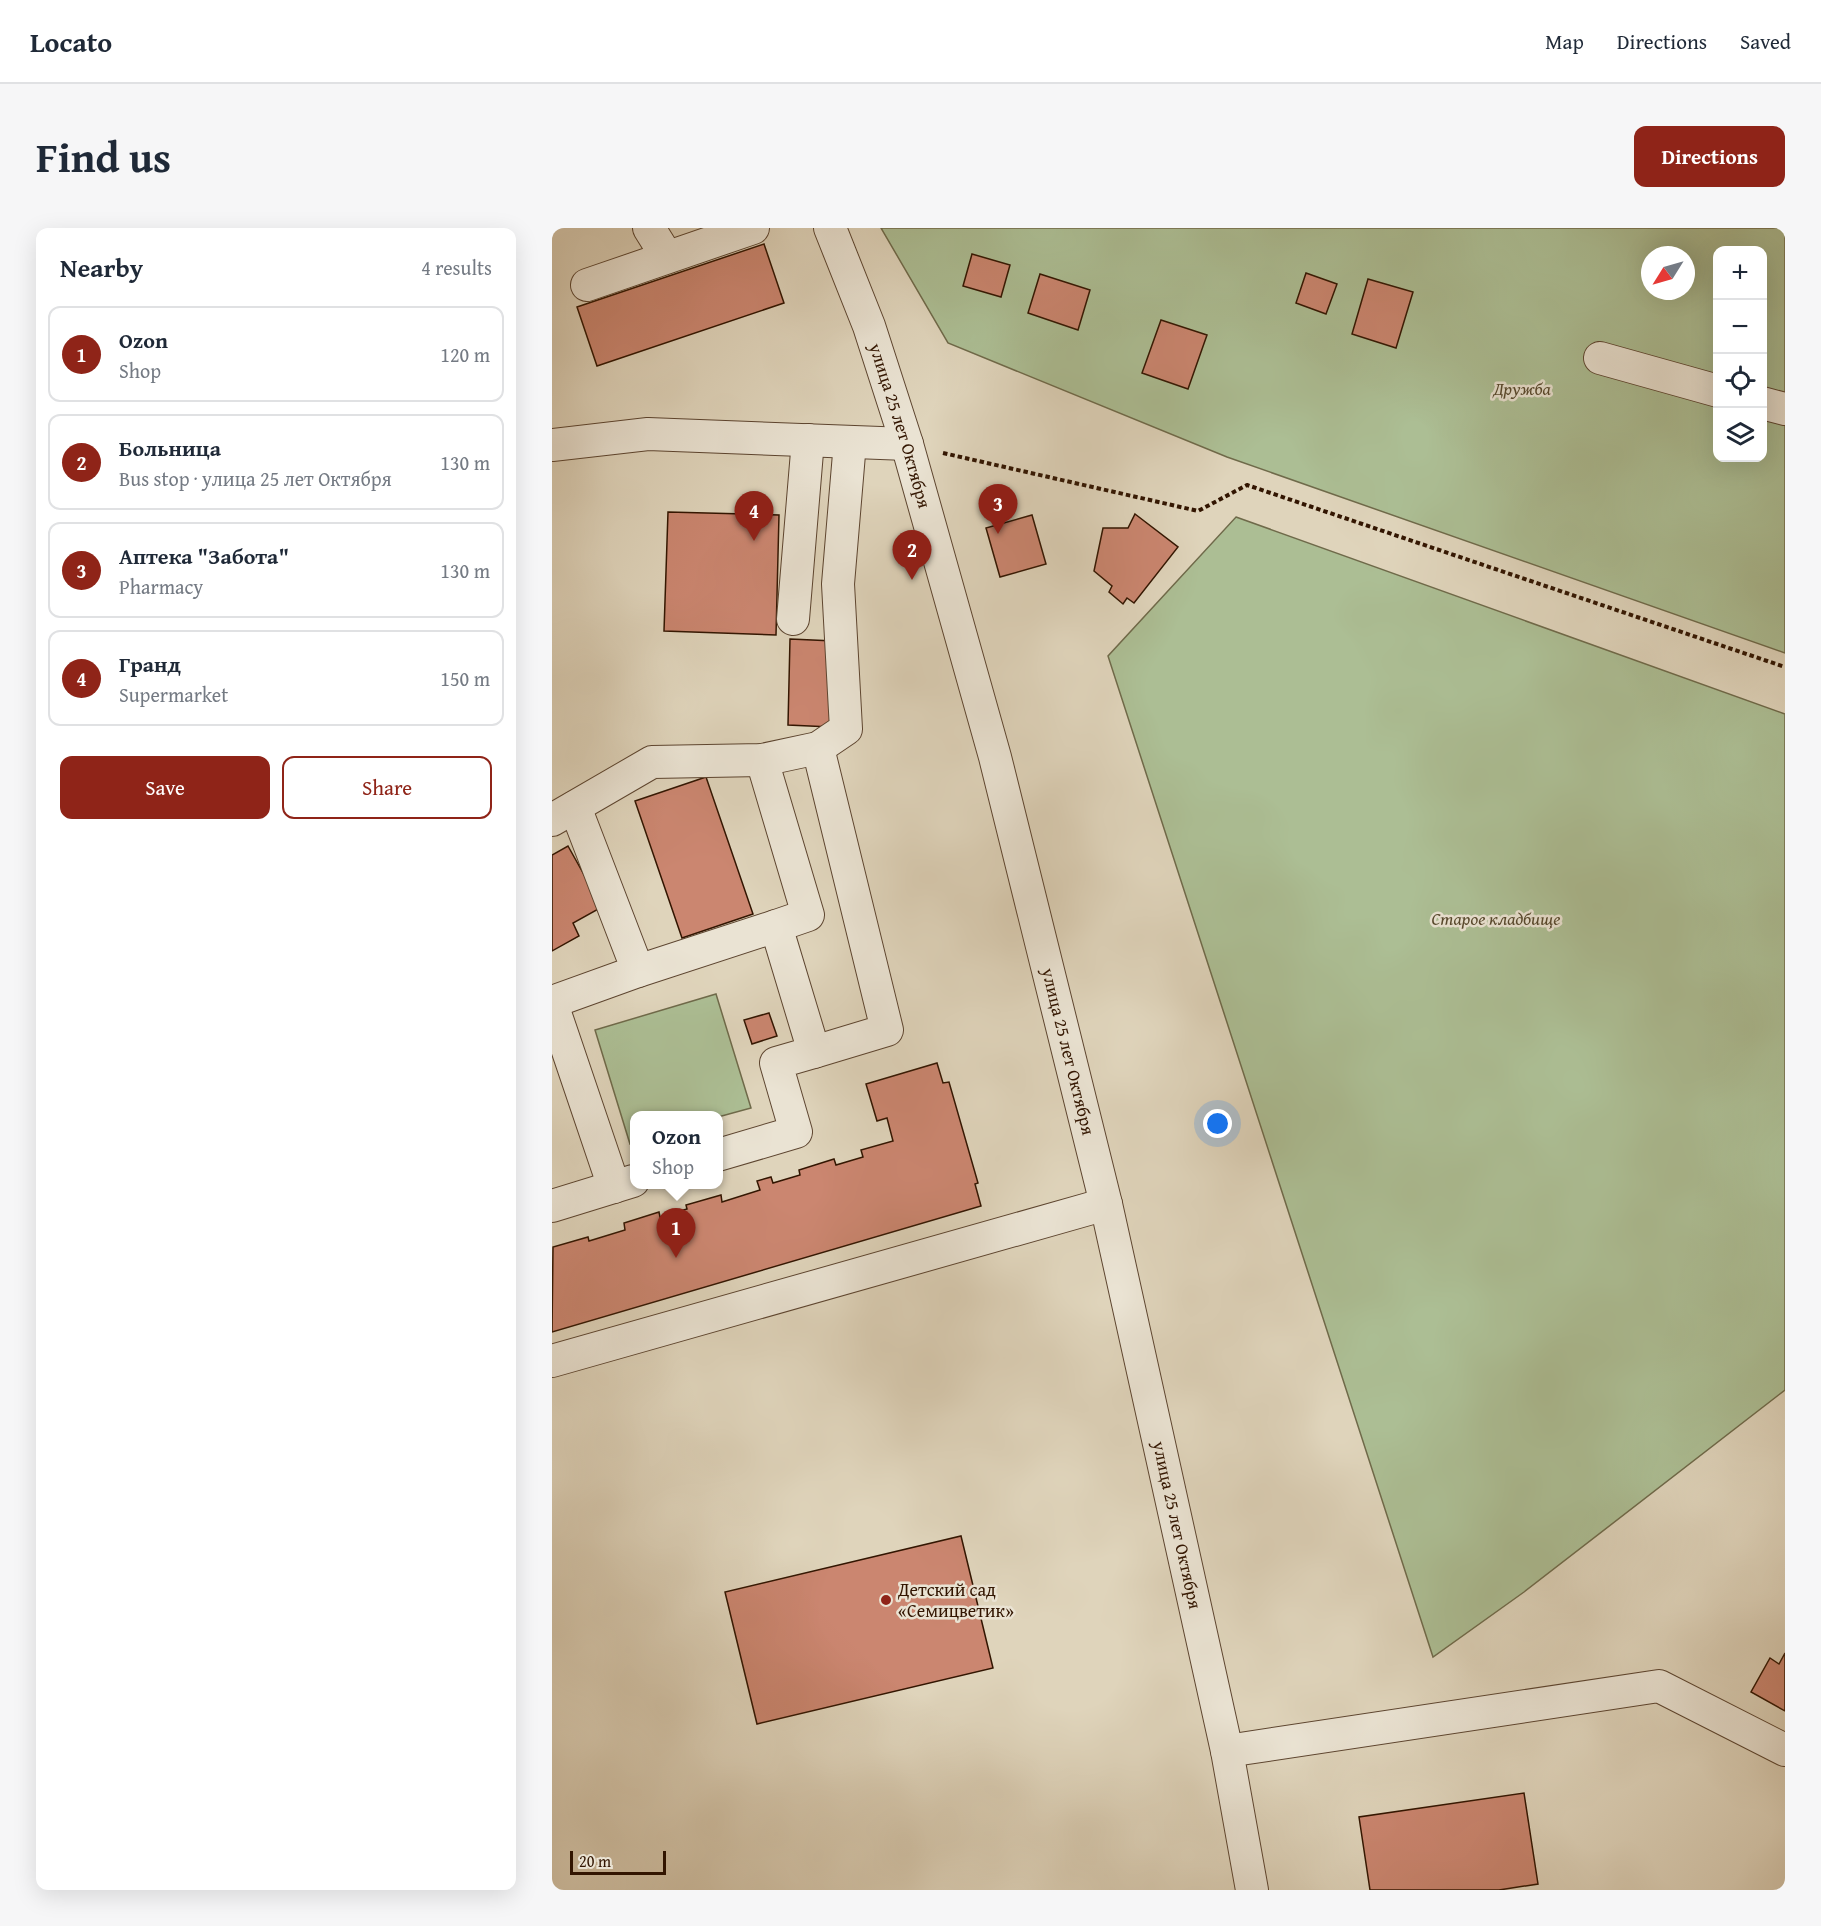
<!DOCTYPE html>
<meta charset="utf-8">
<style>
body{margin:0;font-family:"Gentium Book Plus",serif;background:#f6f6f7;color:#1f2937}
.controls{position:absolute;right:18px;top:18px;display:grid;overflow:hidden;border-radius:12px;box-shadow:0 6px 24px #0002}
.controls button{width:54px;height:54px;display:grid;place-items:center;padding:0;border:0;border-bottom:2px solid #e0e1e3;background:#fff;color:#1f2937;font:30px sans-serif}
.compass{position:absolute;left:1089px;top:18px;width:54px;height:54px;border-radius:50%;background:#fff;box-shadow:0 6px 24px #0002;rotate:233deg}
.scale{position:absolute;left:18px;bottom:15px;width:96px;box-sizing:border-box;padding-left:6px;border:3px solid #321501;border-top:0;font-size:16px;line-height:21px;white-space:nowrap;color:#321501;-webkit-text-stroke:4px #eae3d3;paint-order:stroke}
.you{position:absolute;left:666px;top:896px;width:21px;height:21px;margin:-15px;border:4px solid #fff;border-radius:50%;background:#1a73e8;box-shadow:0 0 0 9px #1a73e833}
.badge{display:grid;place-items:center;width:39px;height:39px;border-radius:50%;background:#8f2418;color:#fff;font-size:20px;font-weight:700}
.pin{position:absolute;translate:-50% -50px;filter:drop-shadow(0 2px 3px #0008)}
.pin::after{content:'';position:absolute;top:32px;width:21px;height:18px;background:inherit;clip-path:polygon(0 0,100% 0,50% 100%)}
.popup{position:absolute;left:78px;top:883px;width:93px;height:78px;box-sizing:border-box;display:grid;place-content:center;border-radius:12px;background:#fff;filter:drop-shadow(0 2px 4px #0005);font-size:20px;white-space:nowrap;color:#747a83}
.popup b{font-size:22px;color:#1f2937}
.popup::after{content:'';position:absolute;left:50%;top:100%;margin-left:-12px;border:12px solid transparent;border-top-color:#fff}
.list{margin:0;padding:0;list-style:none}
h2{display:flex;justify-content:space-between;align-items:center;height:78px;margin:0;padding:0 24px;font-size:26px}
h2 small{font-size:20px;font-weight:400;color:#747a83}
.list li{display:grid;grid-template-columns:39px 1fr auto;gap:18px;align-items:center;box-sizing:border-box;height:96px;margin:0 12px 12px;padding:0 12px;border:2px solid #e0e1e3;border-radius:12px}
.list b{display:block;font-size:22px;white-space:nowrap}
.list p{margin:0;font-size:20px;white-space:nowrap;color:#747a83}
.list em{font-size:20px;font-style:normal;color:#747a83}
.actions{display:flex;gap:12px;padding:18px 24px}
.actions a{flex:1;padding:14px 0;border:2px solid #8f2418;border-radius:12px;text-align:center;font-size:21px;color:#8f2418}
.actions .main{background:#8f2418;color:#fff}
.icon{flex:none;width:33px;height:33px;fill:none;stroke:currentColor;stroke-width:2;stroke-linecap:round;stroke-linejoin:round}
.map{position:relative;flex:none;width:1233px;height:1662px;overflow:hidden;border-radius:12px}
header{display:flex;align-items:center;gap:36px;box-sizing:border-box;height:84px;padding:0 30px;background:#fff;border-bottom:2px solid #e0e1e3}
header strong{font-size:28px}
nav{display:flex;gap:33px;margin-inline-start:auto;font-size:21px}
.intro{display:flex;align-items:center;justify-content:space-between;box-sizing:border-box;height:144px;padding:0 36px}
h1{margin:0;font-size:42px}
.button{padding:15px 27px;border-radius:12px;background:#8f2418;color:#fff;font-size:21px;font-weight:700}
main{display:flex;gap:36px;padding:0 36px}
aside{flex:1;background:#fff;border-radius:12px;box-shadow:0 6px 24px #0002}
.map>svg:first-child{display:block}
.green{fill:#acbe94;stroke:#6f6a4a;stroke-width:1.5;fill-rule:evenodd}
.building{fill:#cb8670;stroke:#321501;stroke-width:1.5}
.lines{fill:none;stroke-linecap:round;stroke-linejoin:round}
.minor-casing{stroke:#5d4530;stroke-width:34}
.path{stroke:#321501;stroke-width:4;stroke-dasharray:4.5 3;stroke-linecap:butt}
.minor{stroke:#eae3d3;stroke-width:32}
.poi-dot{fill:#8f2418;stroke:#eae3d3;stroke-width:2}
.labels{text-anchor:middle;stroke-width:5;stroke-linejoin:round;paint-order:stroke}
.park-label{font-size:18px;font-style:italic;fill:#57482d;stroke:#eae3d3}
.street-label{font-size:18px;fill:#321501;stroke:#eae3d3}
.poi-label{font-size:18px;fill:#321501;stroke:#eae3d3;text-anchor:start}
</style>
<header>
<strong>Locato</strong>
<nav><a>Map</a><a>Directions</a><a>Saved</a></nav>
</header>
<div class="intro"><h1>Find us</h1><a class="button">Directions</a></div>
<main>
<aside>
<h2>Nearby<small>4 results</small></h2>
<ul class="list">
<li><span class="badge">1</span><div><b>Ozon</b><p>Shop</p></div><em>120 m</em></li>
<li><span class="badge">2</span><div><b>Больница</b><p>Bus stop · улица 25 лет Октября</p></div><em>130 m</em></li>
<li><span class="badge">3</span><div><b>Аптека &quot;Забота&quot;</b><p>Pharmacy</p></div><em>130 m</em></li>
<li><span class="badge">4</span><div><b>Гранд</b><p>Supermarket</p></div><em>150 m</em></li>
</ul>
<div class="actions"><a class="main">Save</a><a>Share</a></div>
</aside>
<div class="map">
<svg width="1233" height="1662" viewBox="0 0 1233 1662">
<rect width="100%" height="100%" fill="#dfd4bb"/>
<filter id="stains"><feTurbulence type="fractalNoise" baseFrequency=".00333" numOctaves="4"/><feColorMatrix values="0 0 0 0 .2 0 0 0 0 .09 0 0 0 0 .02 0 0 0 .5 -.17"/></filter>
<radialGradient id="worn" r=".72"><stop offset=".6" stop-color="#630" stop-opacity="0"/><stop offset="1" stop-color="#630" stop-opacity=".3"/></radialGradient>
<path class="green" d="M329,0h904v425l-558,-196 -279,-114zM1166,22h44v208h-44zM1098,27h36v36h-36z
M684,289l549,197v676l-261,202 -91,65 -325,-1001z
M164,766l35,114 -33,9v-1h-84v27l-4,1 -35,-114z"/>
<path class="building" d="M212,16l20,59 -187,63 -20,-59z
M420,26l38,11 -9,32 -38,-11z
M754,45l31,11 -11,30 -30,-11z
M488,46l50,16 -12,40 -50,-17z
M816,51l45,13 -17,56 -44,-14z
M609,92l46,15 -19,54 -46,-16z
M116,284l111,3 -3,120 -112,-4z
M583,286l43,33 -44,56 -7,-5 -4,6 -14,-12 3,-6 -18,-15 9,-43h25z
M480,287l14,49 -46,13 -14,-49z
M238,411l44,2 -3,86 -43,-2z
M154,549l47,137 -71,24 -47,-137z
M16,618l34,61 -29,16 6,13 -27,15v-96z
M217,785l8,23 -25,8 -8,-24z
M385,835l6,20 6,-1 29,101 -3,1 6,22 -429,126 1,-85 35,-10 1,4 36,-11 -1,-7 35,-11 1,5 27,-8 -1,-4 35,-10 1,7 38,-12 -3,-9 14,-4 2,6 27,-8 -1,-5 35,-11 2,6 27,-8 -2,-7 32,-9 -6,-23 -10,3 -11,-37z
M409,1308l32,132 -236,56 -32,-132z
M1233,1425v58l-34,-19 19,-34 9,6z
M972,1565l14,91 -39,6h-129l-11,-73z"/>
<g class="lines">
<g class="minor-casing">
<g id="minor">
<path d="M97,0l18,29"/>
<path id="s1" d="M278,0l39,98 38,118 88,313 111,447 121,547 25,139"/>
<path d="M35,57l166,-57"/>
<path d="M1048,130l118,33"/>
<path d="M1210,175l23,6"/>
<path d="M0,217l96,-11 259,10"/>
<path d="M241,391l15,-179"/>
<path d="M0,592l100,-58 110,-2 56,-12 28,-19 -8,-145 12,-142"/>
<path d="M86,743l138,-45"/>
<path d="M0,774l86,-31 -63,-164"/>
<path d="M0,776l62,183"/>
<path d="M262,824l73,-22 -69,-282"/>
<path d="M166,927l78,-23 -20,-69 38,-11 -38,-126 32,-11 -46,-155"/>
<path d="M0,978l81,-25"/>
<path d="M0,1133l554,-157"/>
<path d="M675,1523l432,-65 126,64"/>
</g>
</g>
<path class="path" d="M391,225l255,58 49,-26 538,182"/>
<use href="#minor" class="minor"/>
</g>
<circle class="poi-dot" cx="334" cy="1372" r="6"/>
<g class="labels">
<g class="park-label">
<text x="970" y="167">Дружба</text>
<text x="944" y="697">Старое кладбище</text>
</g>
<g class="street-label">
<text dy="6" stroke="none"><textPath href="#s1" startOffset="210">улица 25 лет Октября</textPath></text>
<text dy="6" stroke="none"><textPath href="#s1" startOffset="858">улица 25 лет Октября</textPath></text>
<text dy="6" stroke="none"><textPath href="#s1" startOffset="1344">улица 25 лет Октября</textPath></text>
</g>
<g class="poi-label">
<text x="346" y="1368">Детский сад<tspan x="346" dy="21">«Семицветик»</tspan></text>
</g>
</g>
<rect width="100%" height="100%" filter="url(#stains)"/>
<rect width="100%" height="100%" fill="url(#worn)"/>
</svg>
<div class="controls">
<button>+</button>
<button>−</button>
<button><svg class="icon" aria-label="locate" viewBox="0 0 24 24"><circle cx="12" cy="12" r="6"/><path d="M12 2v4M12 18v4M2 12h4M18 12h4"/></svg></button>
<button><svg class="icon" aria-label="layers" viewBox="0 0 24 24"><path d="M12 4l9 5-9 5-9-5zM3 14l9 5 9-5"/></svg></button>
</div>
<svg class="compass" viewBox="-18 -18 36 36"><path d="M0-13l5 13h-10z" fill="#e53935"/><path d="M0 13l5-13h-10z" fill="#747a83"/></svg>
<div class="scale">20 m</div>
<div class="you"></div>
<div class="pin badge" style="left:124px;top:1030px">1</div>
<div class="popup"><b>Ozon</b>Shop</div>
<div class="pin badge" style="left:360px;top:352px">2</div>
<div class="pin badge" style="left:446px;top:306px">3</div>
<div class="pin badge" style="left:202px;top:313px">4</div>
</div>
</main>
